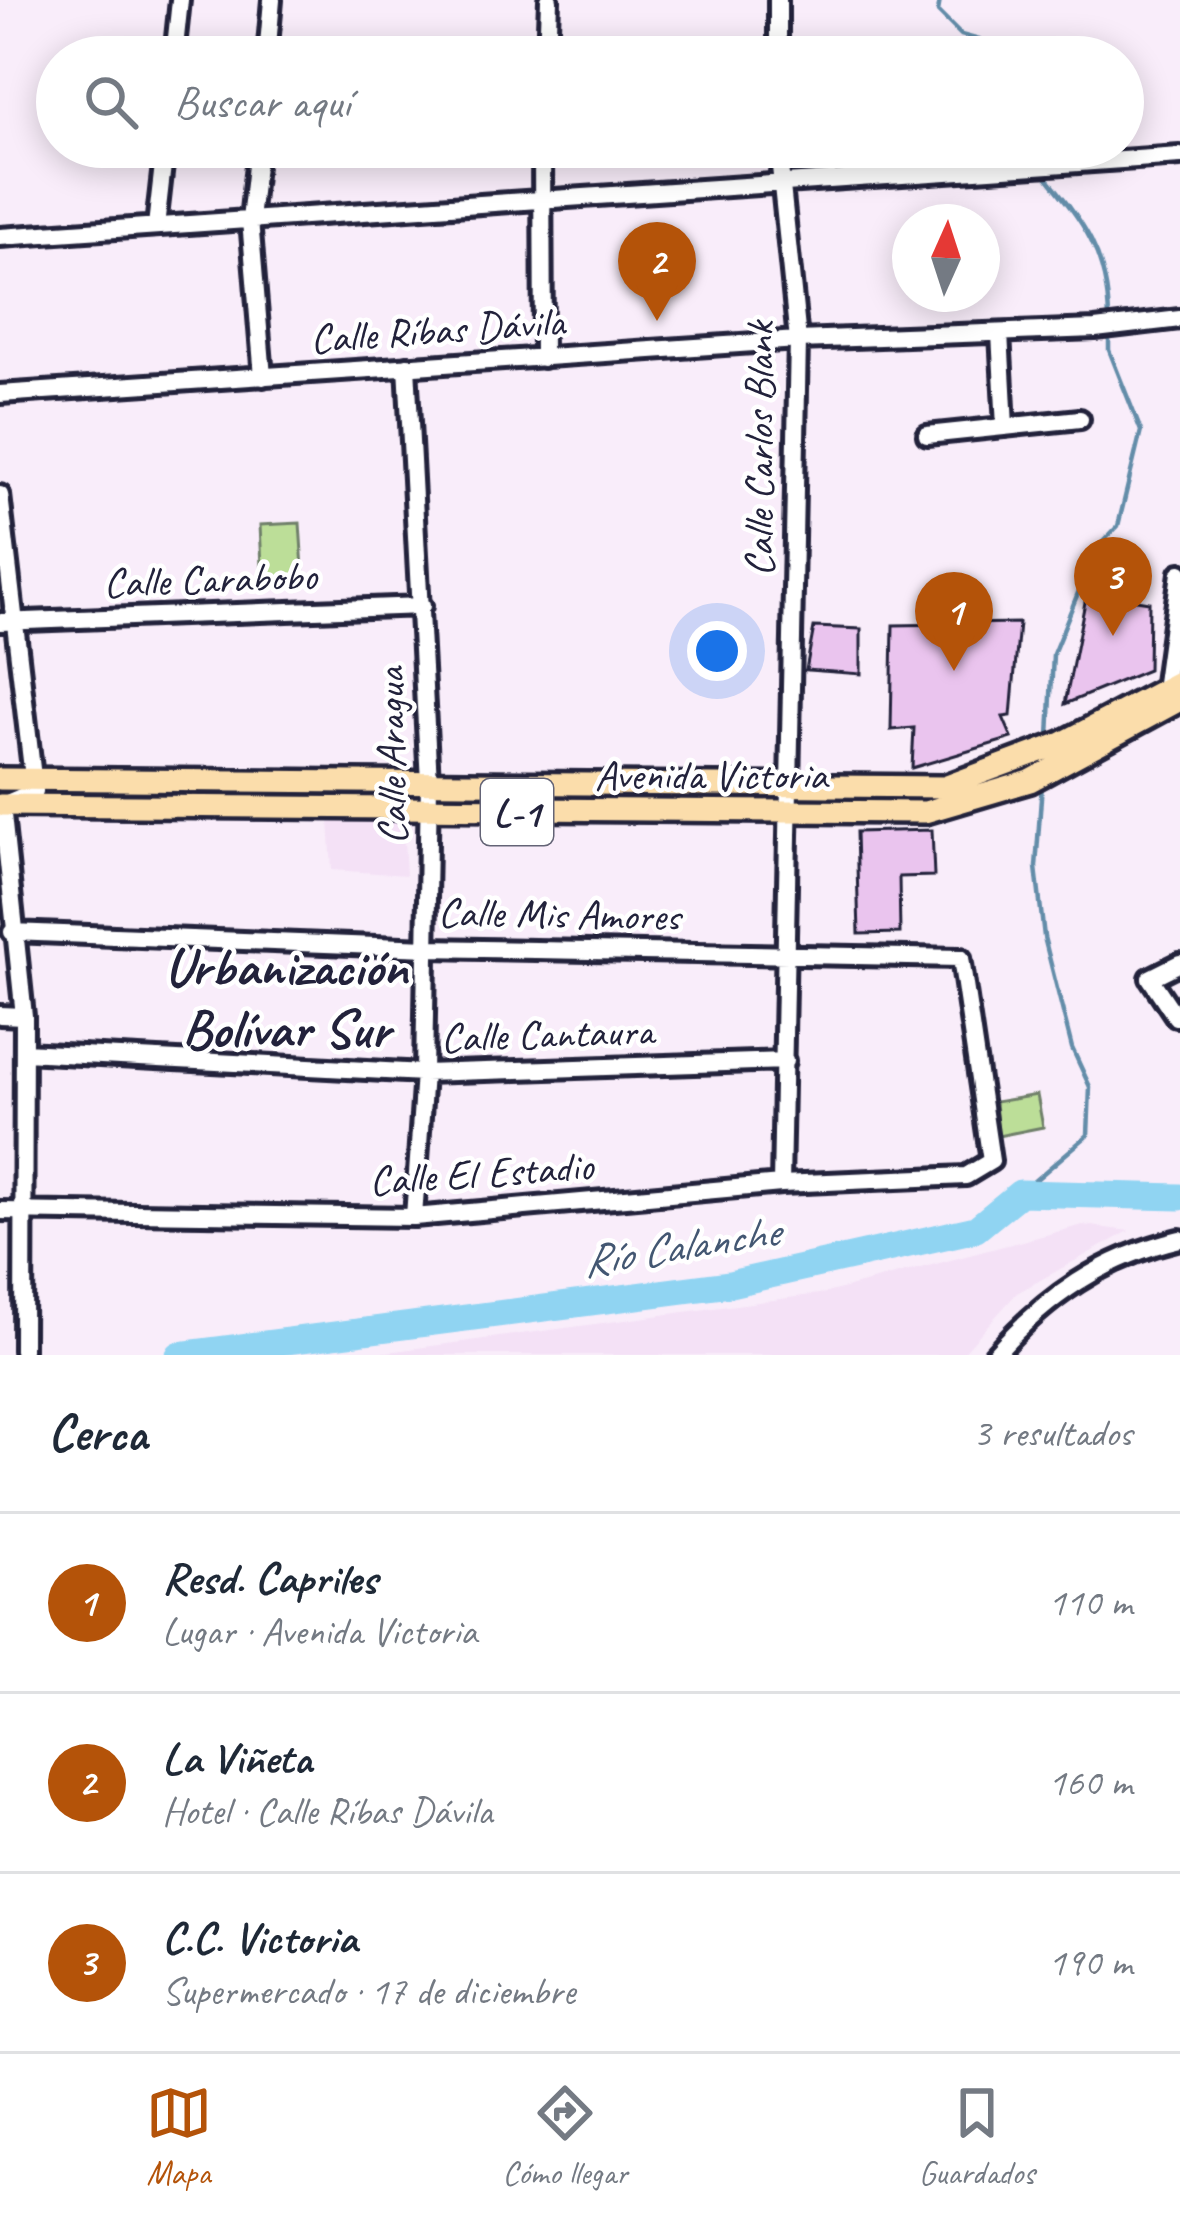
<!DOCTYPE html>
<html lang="es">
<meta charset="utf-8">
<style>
body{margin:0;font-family:Caveat,sans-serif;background:#f6f6f7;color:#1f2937}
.compass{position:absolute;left:892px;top:204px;width:108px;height:108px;border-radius:50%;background:#fff;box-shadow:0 6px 30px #0003;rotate:3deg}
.you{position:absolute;left:717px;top:651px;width:42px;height:42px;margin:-30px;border:9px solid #fff;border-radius:50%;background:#1a73e8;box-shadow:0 0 0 18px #1a73e833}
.badge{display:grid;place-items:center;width:78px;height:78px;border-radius:50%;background:#b45309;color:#fff;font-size:39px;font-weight:700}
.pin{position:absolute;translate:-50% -99px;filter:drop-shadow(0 3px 6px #0008)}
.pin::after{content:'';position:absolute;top:63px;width:42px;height:36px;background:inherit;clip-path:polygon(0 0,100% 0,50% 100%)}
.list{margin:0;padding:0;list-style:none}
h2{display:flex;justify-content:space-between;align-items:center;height:156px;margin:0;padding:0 48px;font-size:51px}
h2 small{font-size:39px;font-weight:400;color:#747a83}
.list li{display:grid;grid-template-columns:78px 1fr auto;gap:36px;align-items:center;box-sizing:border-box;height:180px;padding:0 48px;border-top:3px solid #e0e1e3}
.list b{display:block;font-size:45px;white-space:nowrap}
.list p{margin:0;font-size:39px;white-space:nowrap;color:#747a83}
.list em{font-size:39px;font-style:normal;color:#747a83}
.icon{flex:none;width:66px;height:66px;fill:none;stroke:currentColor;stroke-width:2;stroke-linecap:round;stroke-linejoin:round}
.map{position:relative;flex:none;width:1180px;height:1355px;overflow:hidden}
.search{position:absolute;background:#fff;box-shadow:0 6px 30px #0003;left:36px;right:36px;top:36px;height:132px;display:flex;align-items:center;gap:30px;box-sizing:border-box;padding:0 42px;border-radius:66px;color:#747a83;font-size:45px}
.sheet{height:696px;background:#fff}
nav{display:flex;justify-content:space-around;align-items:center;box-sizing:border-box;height:168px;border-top:3px solid #e0e1e3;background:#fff;font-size:33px;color:#747a83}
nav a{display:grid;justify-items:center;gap:6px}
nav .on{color:#b45309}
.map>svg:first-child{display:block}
.built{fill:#f4e1f6}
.garden{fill:#bcde98;stroke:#6f806a;stroke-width:3}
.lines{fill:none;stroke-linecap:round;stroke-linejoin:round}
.stream{stroke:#648da9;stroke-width:4.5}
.river{stroke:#90d4f2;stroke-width:27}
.building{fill:#eac4ee;stroke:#22223b;stroke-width:3}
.minor-casing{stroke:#22223b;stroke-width:26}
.major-casing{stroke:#22223b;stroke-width:30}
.minor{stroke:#fff;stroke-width:16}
.major{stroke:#fbddab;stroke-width:21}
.labels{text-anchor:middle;stroke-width:9;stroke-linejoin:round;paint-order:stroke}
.shield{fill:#fff;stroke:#646476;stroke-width:3}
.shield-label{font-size:39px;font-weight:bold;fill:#22223b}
.street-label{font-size:42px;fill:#22223b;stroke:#fff}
.water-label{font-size:45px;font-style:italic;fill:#435772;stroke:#fff}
.district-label{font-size:54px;font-weight:bold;fill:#22223b;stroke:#fff}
</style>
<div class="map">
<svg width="1180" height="1355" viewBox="0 0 1180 1355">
<rect width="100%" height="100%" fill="#f9edfa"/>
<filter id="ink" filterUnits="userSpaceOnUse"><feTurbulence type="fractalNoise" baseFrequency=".00833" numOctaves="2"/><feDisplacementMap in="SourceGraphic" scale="24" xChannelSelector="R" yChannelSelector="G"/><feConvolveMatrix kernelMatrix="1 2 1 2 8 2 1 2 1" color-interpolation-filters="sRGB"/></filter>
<g filter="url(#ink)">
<path class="built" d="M329,820l74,2 3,53 -74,-5z
M1083,1225l46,6 -112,62 -56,62h-596l461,-62z"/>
<path class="garden" d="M300,523l4,61 -41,3 -3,-62z
M1037,1095l6,32 -45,9 -3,-34z"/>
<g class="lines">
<path class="stream" d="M940,0l-2,12 23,23 51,14 1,8
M1025,147l9,15
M1042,171c40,50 66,81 67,149
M1049,737l4,-83 43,-105 22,-23 23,-95 -32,-81v-19
M1020,1193l68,-58 2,-48 -18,-39 -28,-111 -8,-70 6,-83"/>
<path class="river" d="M179,1355l551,-71 246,-55 44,-36 160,4"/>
</g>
<path class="building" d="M1087,592l62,10 -1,68 -83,34z
M1019,623l-8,93 -8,1 9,21 -100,30 2,-40 -23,2 2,-105z
M814,627l47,2v45l-55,-4z
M932,830l2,46 -35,1 1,56 -41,1 -3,-102z"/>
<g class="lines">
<g class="minor-casing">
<path id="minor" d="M174,57l6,-57
M267,57l5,-57
M547,57l2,-57
M778,57v-57
M258,147l-8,73 13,157
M542,147l1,211
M778,147l20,193 -17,844
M156,226l9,-79
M0,237l1180,-81
M1000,333l5,94
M407,366l22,416 -5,291 -10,144
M0,394l798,-54 297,-11 85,-10
M927,435l153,-16
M0,495l34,291
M0,622l422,-16
M1164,690l16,-117
M1180,963l-30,15 26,39 4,-2
M0,1015l24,1
M24,1052l400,21 361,-12
M0,1211l414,6 367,-33 185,-8 25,-15 -30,-203 -533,-10 -416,-16
M23,1350l1,-334 -22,-211 33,-14
M994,1355c52,-58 109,-98 186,-116"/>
</g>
<g class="major-casing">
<path id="major" d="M0,779l944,8 118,-44 118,-62
M0,805l925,7 105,-31 150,-81"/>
</g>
<use href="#minor" class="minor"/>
<use href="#major" class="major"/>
</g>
</g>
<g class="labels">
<rect class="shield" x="481" y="779" width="72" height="66" rx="9"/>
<g class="shield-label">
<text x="517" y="826">L-1</text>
</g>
<g class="street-label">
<text transform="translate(437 329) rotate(-4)" y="15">Calle Ríbas Dávila</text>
<text transform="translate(758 449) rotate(-90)" y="15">Calle Carlos Blank</text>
<text transform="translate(210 578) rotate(-2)" y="15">Calle Carabobo</text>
<text transform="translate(390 756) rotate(-91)" y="15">Calle Aragua</text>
<text x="711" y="789">Avenida Victoria</text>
<text transform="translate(559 913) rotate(1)" y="15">Calle Mis Amores</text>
<text transform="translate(547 1033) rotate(-2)" y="15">Calle Cantaura</text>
<text transform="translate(481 1172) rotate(-4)" y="15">Calle El Estadio</text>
</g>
<g class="water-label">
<text transform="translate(680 1245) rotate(-9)" y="16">Río Calanche</text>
</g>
<g class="district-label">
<text x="286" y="985">Urbanización<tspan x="286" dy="62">Bolívar Sur</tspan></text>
</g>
</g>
</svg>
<svg class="compass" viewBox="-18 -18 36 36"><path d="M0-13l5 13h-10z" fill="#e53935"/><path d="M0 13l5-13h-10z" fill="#747a83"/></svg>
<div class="you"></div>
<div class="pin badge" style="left:954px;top:671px">1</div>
<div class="pin badge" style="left:657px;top:321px">2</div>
<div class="pin badge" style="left:1113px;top:636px">3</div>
<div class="search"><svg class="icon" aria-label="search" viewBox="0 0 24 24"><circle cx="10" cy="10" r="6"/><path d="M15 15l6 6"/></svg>Buscar aquí</div>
</div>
<section class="sheet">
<h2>Cerca<small>3 resultados</small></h2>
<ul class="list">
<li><span class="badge">1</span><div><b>Resd. Capriles</b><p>Lugar · Avenida Victoria</p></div><em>110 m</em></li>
<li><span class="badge">2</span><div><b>La Viñeta</b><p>Hotel · Calle Ríbas Dávila</p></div><em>160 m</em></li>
<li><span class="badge">3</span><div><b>C.C. Victoria</b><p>Supermercado · 17 de diciembre</p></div><em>190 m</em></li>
</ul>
</section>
<nav>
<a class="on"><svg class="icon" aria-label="map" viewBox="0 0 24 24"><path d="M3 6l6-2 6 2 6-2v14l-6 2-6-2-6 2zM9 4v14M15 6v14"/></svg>Mapa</a>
<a><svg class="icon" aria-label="directions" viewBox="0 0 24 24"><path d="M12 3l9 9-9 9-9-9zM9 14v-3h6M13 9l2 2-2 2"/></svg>Cómo llegar</a>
<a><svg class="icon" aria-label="saved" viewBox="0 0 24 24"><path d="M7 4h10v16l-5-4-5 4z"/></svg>Guardados</a>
</nav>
